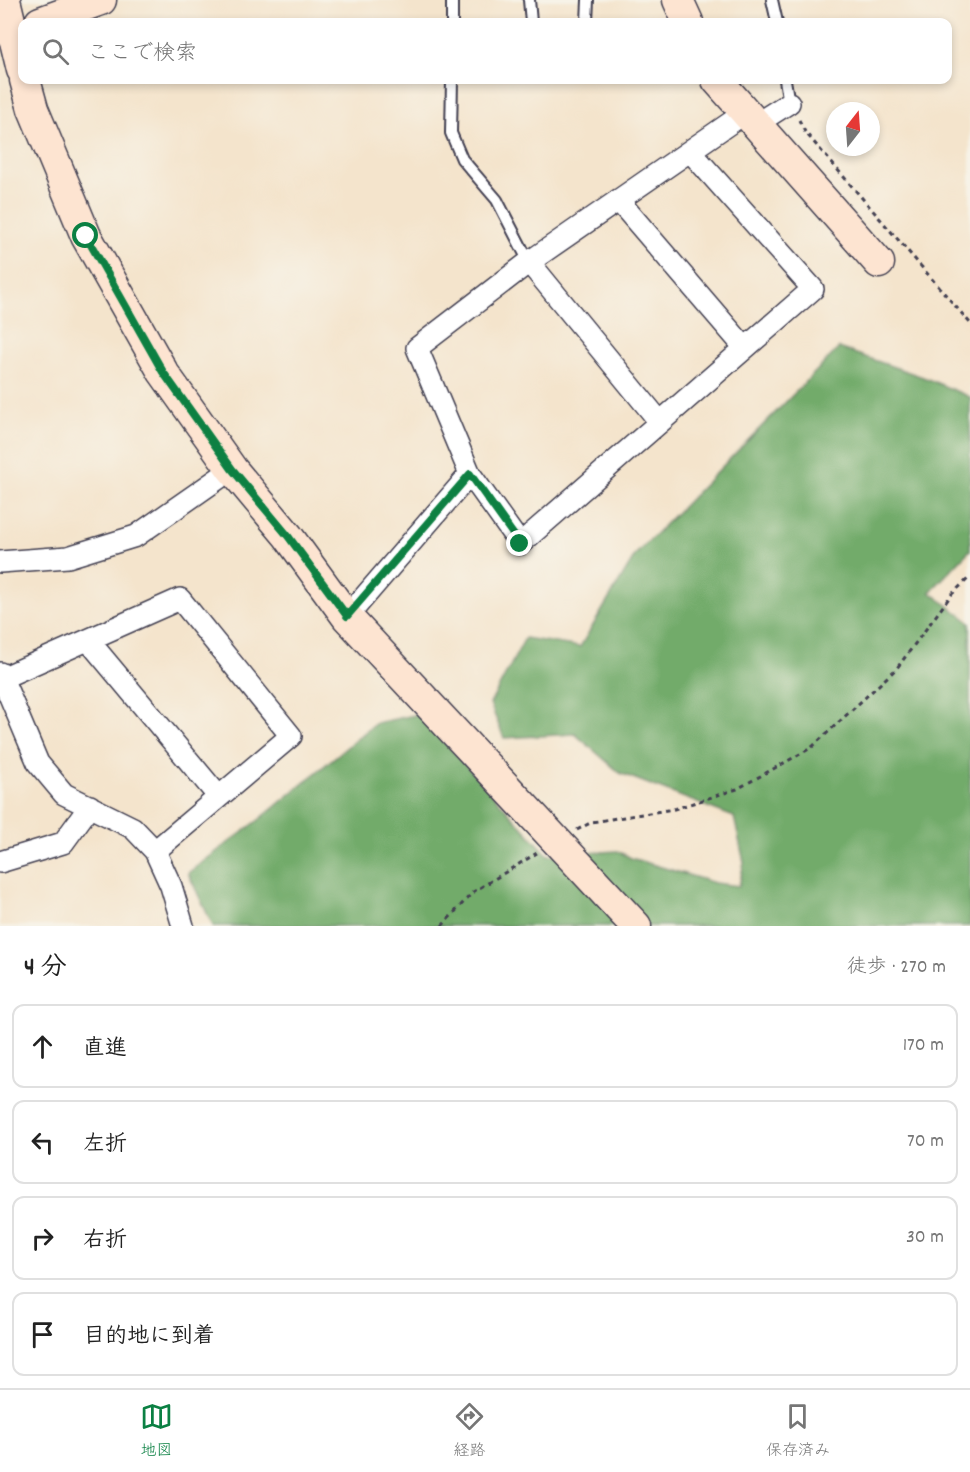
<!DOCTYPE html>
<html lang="ja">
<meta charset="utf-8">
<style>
body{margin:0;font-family:Dekko,"Klee One",sans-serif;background:#f6f6f6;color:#222}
.compass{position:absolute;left:826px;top:102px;width:54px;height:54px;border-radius:50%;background:#fff;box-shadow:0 3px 9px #0003;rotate:17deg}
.stop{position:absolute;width:18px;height:18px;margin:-14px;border:4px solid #0b8043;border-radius:50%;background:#fff}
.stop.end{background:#0b8043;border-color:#fff;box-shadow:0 2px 6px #0008}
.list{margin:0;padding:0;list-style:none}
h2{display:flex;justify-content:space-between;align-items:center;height:78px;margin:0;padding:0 24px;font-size:26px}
h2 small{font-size:20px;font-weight:400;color:#767676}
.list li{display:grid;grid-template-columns:39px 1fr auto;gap:18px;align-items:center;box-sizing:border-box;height:84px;margin:0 12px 12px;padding:0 12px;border:2px solid #e0e0e0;border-radius:12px}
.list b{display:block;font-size:22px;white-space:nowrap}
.list em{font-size:20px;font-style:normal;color:#767676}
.icon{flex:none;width:33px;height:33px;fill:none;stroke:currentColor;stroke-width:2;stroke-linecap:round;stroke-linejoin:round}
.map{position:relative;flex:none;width:970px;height:926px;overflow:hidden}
.search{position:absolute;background:#fff;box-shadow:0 3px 9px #0003;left:18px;right:18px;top:18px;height:66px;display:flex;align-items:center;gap:15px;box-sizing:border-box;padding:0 21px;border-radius:12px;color:#767676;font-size:22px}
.sheet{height:462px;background:#fff}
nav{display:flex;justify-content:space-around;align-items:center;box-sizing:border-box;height:84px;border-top:2px solid #e0e0e0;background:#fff;font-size:16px;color:#767676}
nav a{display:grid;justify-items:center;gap:3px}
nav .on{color:#0b8043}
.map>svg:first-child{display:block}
.forest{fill:#72ab6a;stroke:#4a6652;stroke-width:1.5}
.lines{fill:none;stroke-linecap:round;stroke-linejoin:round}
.lane-casing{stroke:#423f51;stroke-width:14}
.street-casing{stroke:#423f51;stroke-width:24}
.secondary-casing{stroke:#423f51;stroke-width:33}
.path{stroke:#423f51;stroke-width:3;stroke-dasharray:4.5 4.5;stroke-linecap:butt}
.lane{stroke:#fff;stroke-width:10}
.street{stroke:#fff;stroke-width:21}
.secondary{stroke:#fde4d1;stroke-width:30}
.route{stroke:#0b8043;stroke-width:8}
</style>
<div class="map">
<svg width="970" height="926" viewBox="0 0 970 926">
<rect width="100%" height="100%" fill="#f7f3e8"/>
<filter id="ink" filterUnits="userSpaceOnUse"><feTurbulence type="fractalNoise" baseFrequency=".0167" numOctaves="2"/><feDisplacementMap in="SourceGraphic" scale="12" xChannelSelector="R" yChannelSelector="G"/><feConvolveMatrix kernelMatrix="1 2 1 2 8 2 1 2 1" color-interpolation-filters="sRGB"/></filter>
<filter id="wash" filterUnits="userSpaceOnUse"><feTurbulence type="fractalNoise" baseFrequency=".008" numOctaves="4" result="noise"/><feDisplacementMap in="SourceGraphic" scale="24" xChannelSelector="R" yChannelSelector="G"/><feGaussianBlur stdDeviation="1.35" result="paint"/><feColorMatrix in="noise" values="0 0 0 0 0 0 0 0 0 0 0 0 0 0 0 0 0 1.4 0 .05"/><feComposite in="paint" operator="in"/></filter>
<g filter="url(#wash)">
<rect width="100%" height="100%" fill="#f4e4cc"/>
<path class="forest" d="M839,348l84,29 47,20v153l-40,42 40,30v304h-757l-25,-53 72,-54 116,-96 43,-9 129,141 70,-4 13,7 84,25 24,3 5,-24 -10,-45 -114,-44 -45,-39 -71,4 -14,-34 35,-66 55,9 56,-93z"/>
</g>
<g filter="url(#ink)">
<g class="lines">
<g class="lane-casing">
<path id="lane" d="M529,0l2,22
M772,0l5,22
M452,22v-22
M587,22l1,-22
M452,80l-1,53 11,26 35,41 32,62
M785,80l4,23"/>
</g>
<g class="street-casing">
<path id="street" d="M756,124l33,-21
M690,151l123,138 -293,255 -50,-70 -53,-126 112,-86 217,-150
M618,200l127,148
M529,262l131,160
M0,562l68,-5 68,-21 96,-67
M347,617l123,-143
M88,640l131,157
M0,673l38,90 26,31 69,34 22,23 16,35 12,40
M2,678l178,-79 111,137 -136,115
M0,862l63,-19 27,-37"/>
</g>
<g class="secondary-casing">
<path id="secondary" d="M5,0l17,70
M678,0l10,22
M40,22l61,-22
M25,80l8,29 53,127 77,136 69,97 56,67 59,81 289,309
M717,80l162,183"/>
</g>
<path class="path" d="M799,120l6,12 165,191
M577,830l15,-8 82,-13 63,-20 74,-41 86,-80 55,-74 18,-17
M442,926l31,-34 64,-39"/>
<use href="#lane" class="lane"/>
<use href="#street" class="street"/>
<use href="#secondary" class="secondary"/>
</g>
</g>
<g class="lines" filter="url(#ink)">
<path class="route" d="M86,236l77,136 69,97 56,67 59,80 123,-142 50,70"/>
</g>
</svg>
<svg class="compass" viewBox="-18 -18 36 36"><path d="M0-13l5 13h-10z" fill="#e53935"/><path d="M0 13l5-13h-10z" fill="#767676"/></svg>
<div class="stop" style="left:86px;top:236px"></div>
<div class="stop end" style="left:520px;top:544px"></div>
<div class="search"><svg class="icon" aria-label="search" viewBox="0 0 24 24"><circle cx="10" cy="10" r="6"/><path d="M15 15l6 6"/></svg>ここで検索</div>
</div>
<section class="sheet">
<h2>4 分<small>徒歩 · 270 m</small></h2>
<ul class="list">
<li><svg class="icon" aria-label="ahead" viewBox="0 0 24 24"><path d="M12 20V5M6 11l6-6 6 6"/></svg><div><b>直進</b></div><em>170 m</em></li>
<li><svg class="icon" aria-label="left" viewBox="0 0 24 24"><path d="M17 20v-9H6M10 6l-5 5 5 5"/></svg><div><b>左折</b></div><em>70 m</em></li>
<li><svg class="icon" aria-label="right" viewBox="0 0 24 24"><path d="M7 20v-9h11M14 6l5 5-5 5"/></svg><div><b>右折</b></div><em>30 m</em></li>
<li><svg class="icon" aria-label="arrive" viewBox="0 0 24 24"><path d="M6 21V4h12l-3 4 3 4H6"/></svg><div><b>目的地に到着</b></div></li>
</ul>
</section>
<nav>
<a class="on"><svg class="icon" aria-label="map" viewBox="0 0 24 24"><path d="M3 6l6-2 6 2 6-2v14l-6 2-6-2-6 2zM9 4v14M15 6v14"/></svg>地図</a>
<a><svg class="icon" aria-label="directions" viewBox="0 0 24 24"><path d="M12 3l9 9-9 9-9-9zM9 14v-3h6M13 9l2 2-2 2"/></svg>経路</a>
<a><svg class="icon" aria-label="saved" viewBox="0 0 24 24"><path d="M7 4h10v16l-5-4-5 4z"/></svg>保存済み</a>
</nav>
